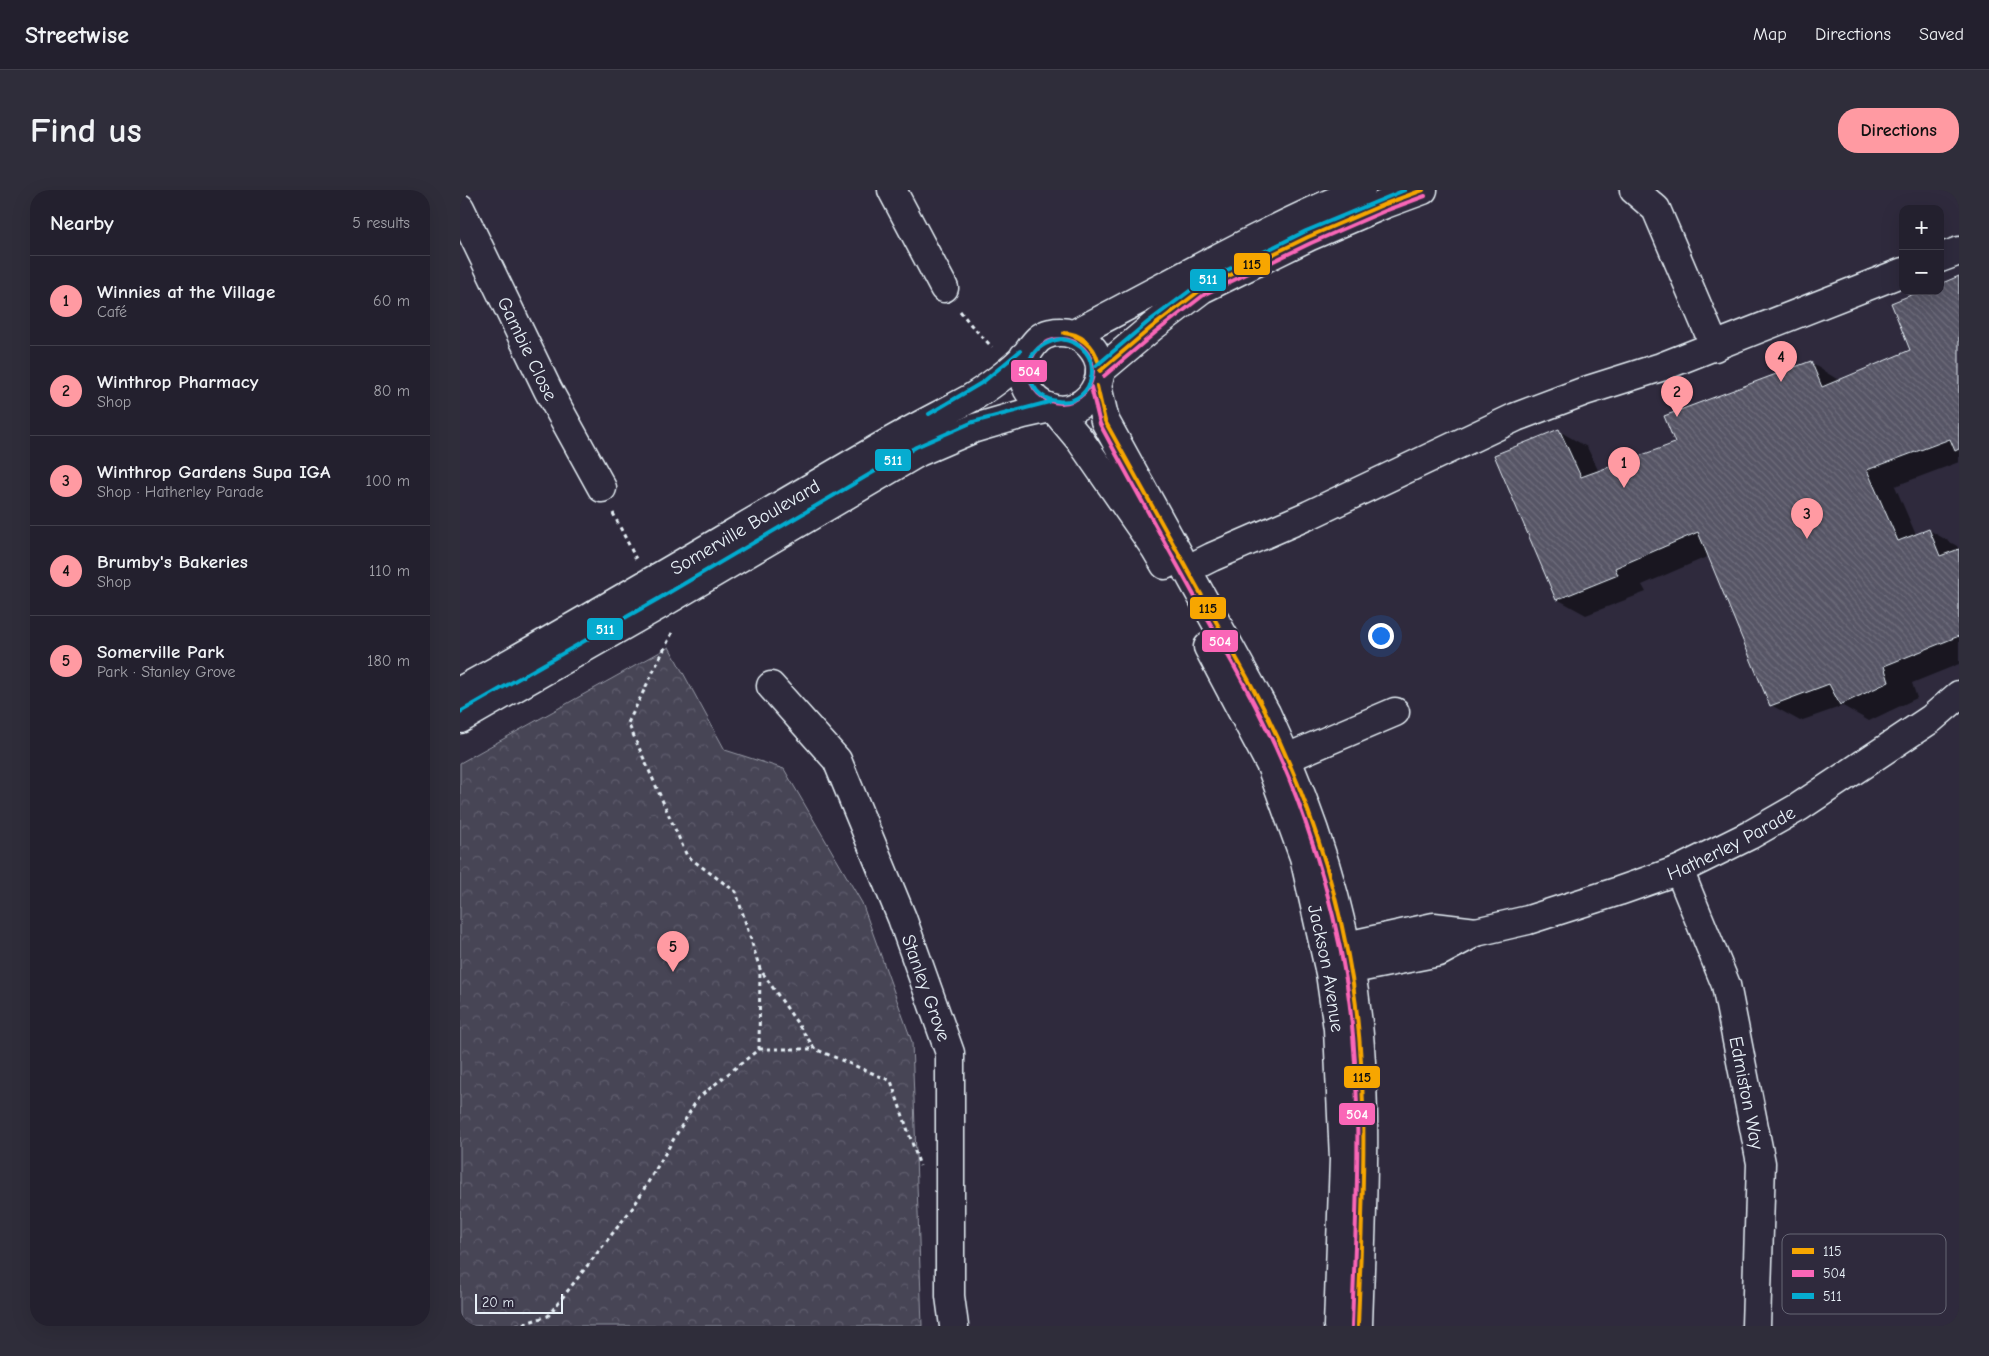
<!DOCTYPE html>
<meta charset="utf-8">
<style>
body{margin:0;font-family:"Comic Neue",sans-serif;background:#2f2d3a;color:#f1f3f6}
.controls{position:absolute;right:15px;top:15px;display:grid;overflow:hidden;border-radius:10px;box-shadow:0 5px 20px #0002}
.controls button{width:45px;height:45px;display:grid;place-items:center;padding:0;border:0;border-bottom:1px solid #403e4a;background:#23202e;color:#f1f3f6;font:25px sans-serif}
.scale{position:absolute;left:15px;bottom:12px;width:88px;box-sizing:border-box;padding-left:5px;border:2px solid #e8f1f8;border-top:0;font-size:14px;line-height:18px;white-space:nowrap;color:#e8f1f8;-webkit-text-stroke:4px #2f2a3d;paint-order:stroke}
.you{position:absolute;left:920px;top:445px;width:18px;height:18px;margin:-12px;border:4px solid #fff;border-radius:50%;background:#1a73e8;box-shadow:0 0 0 8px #1a73e833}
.badge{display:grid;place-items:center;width:32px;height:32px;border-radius:50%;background:#ff9aa2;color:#111;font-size:16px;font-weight:700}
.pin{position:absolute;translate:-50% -41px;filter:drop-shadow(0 1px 2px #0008)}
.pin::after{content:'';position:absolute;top:26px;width:18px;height:15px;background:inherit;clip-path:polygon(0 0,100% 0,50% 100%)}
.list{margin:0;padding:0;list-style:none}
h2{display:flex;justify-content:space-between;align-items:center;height:65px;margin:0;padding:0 20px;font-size:21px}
h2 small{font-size:16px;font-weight:400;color:#a3a3aa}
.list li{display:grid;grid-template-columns:32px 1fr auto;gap:15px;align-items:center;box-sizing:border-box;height:90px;padding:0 20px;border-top:1px solid #403e4a}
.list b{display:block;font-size:19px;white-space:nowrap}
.list p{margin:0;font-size:16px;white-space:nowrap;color:#a3a3aa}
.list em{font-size:16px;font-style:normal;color:#a3a3aa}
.map{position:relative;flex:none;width:1499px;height:1136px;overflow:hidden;border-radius:20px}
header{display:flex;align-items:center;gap:30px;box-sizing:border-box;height:70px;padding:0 25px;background:#23202e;border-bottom:1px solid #403e4a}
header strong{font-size:24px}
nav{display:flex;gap:28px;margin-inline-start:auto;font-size:18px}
.intro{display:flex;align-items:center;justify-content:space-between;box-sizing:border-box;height:120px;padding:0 30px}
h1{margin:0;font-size:35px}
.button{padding:12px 22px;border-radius:20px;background:#ff9aa2;color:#111;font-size:18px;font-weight:700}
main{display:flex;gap:30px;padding:0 30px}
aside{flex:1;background:#23202e;border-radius:20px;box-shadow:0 5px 20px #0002}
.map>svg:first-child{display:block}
.park{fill:url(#park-crowns);stroke:#979aa6}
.shadow{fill:#0007}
.building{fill:url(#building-back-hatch);stroke:#e8f1f8}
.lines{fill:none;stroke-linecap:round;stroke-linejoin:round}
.minor-casing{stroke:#e8f1f8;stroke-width:31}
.major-casing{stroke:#e8f1f8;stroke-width:31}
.path{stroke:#e8f1f8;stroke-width:3;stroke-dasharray:4 4;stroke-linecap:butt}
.minor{stroke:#2f2a3d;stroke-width:28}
.major{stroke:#2f2a3d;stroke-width:28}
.bus-1-casing{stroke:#2f2a3d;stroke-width:8}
.bus-2-casing{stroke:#2f2a3d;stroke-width:8}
.bus-3-casing{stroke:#2f2a3d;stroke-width:8}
.bus-1{stroke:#f7a600;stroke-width:4}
.bus-2{stroke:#fa66b7;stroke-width:4}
.bus-3{stroke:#06acd0;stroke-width:4}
.labels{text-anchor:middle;stroke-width:4;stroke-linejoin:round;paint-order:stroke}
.street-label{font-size:19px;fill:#e8f1f8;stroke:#2f2a3d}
.key{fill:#2f2a3d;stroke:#666675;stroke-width:1}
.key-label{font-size:14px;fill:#e8f1f8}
.line-badge{stroke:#2f2a3d;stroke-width:2}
.badge-label{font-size:14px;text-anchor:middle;font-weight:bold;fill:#fff}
.pale-badge-label{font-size:14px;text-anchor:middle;font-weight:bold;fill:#111}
</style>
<header>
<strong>Streetwise</strong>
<nav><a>Map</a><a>Directions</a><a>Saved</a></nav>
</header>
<div class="intro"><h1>Find us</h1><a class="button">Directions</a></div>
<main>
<aside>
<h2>Nearby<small>5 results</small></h2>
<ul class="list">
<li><span class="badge">1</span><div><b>Winnies at the Village</b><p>Café</p></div><em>60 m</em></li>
<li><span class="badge">2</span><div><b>Winthrop Pharmacy</b><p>Shop</p></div><em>80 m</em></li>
<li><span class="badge">3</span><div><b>Winthrop Gardens Supa IGA</b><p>Shop · Hatherley Parade</p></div><em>100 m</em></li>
<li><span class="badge">4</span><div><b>Brumby's Bakeries</b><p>Shop</p></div><em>110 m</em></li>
<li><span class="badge">5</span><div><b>Somerville Park</b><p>Park · Stanley Grove</p></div><em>180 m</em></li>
</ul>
</aside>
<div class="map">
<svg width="1499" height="1136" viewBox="0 0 1499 1136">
<defs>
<pattern id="park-crowns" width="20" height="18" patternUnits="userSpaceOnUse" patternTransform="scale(1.25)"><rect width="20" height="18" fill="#464455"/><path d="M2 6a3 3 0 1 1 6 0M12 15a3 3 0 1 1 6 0" fill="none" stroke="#615f6e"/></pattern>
<pattern id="building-back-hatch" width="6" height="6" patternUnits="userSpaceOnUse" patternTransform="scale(1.25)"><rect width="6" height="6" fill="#575565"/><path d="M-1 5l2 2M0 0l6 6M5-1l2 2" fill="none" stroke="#6f6e7c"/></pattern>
</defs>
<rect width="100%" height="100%" fill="#2f2a3d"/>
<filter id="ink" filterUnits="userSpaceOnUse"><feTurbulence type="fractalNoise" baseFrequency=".02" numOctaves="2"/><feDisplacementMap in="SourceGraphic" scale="10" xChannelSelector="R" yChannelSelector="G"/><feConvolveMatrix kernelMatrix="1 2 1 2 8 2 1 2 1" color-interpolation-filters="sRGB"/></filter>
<g filter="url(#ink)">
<path class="park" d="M209,457l56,103 59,19 78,134 50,139 10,284h-462v-563z"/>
<path class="shadow" d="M1499,88v184l-64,24 21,49 13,-5 28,16 2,4v114l-47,19 5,15 -48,23 -26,-15 -43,15 -29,-16 -62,-149 -67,29 4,7 -60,23 -29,-16 2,-168 28,16 12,25 78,-29 134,-80 29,18 72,-30 28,-60z"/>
<path class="building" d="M1499,86v173l-4,2 -5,-12 -83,31 31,71 31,-12 11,27 19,-7v87l-75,30 5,16 -49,23 -11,-21 -59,22 -72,-174 -83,36 3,7 -62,25 -62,-145 65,-26 22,48 94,-34 -11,-27 147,-55 11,26 88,-37 -19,-47 30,-12h19v-7z"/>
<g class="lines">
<g class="minor-casing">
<g id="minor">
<path d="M432,0l52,98"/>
<path d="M1174,0l22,19 59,138"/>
<path id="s1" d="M0,18l88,182 54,98"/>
<path d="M1480,68l19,-7"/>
<path d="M637,196l8,35 161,292c46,98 81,203 92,311 10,100 3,202 0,302"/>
<path d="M595,220l25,30 75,108 10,17"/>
<path d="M726,380l26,-13 97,-42 207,-98 69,-26 76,-24 242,-95"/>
<path id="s2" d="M748,457l63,119 33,91 26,116 8,56 6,130 -6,167"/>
<path id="s3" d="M311,496l66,74 65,158 48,135v243l4,30"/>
<path d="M827,568l108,-46"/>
<path id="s4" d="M1219,680l47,115 35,178 -5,163"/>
<path d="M868,760l106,-23 42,5"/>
<path id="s5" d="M873,783l106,-21 37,-20 52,-12 91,-29 60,-21 71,-35 49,-28 132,-88 28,-24"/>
</g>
</g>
<g class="major-casing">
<g id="major">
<path d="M614,144c95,-49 188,-103 287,-144"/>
<path d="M640,181l52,-44 50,-38 106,-52 77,-33 38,-14"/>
<path id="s6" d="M0,501c139,-77 274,-159 412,-239 32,-19 66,-36 99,-54 15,-9 43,-29 54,-42 8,-10 12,-20 26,-23 29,-7 59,23 46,52 -20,45 -85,24 -73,-29"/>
<path d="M0,529l201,-115 258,-152 56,-24 48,-14 27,-6"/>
</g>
</g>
<path class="path" d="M500,121l11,14 21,22
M153,323l23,46
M212,443l-44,90 59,133 49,36 24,77 55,80 76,32 29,85
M299,859h55
M56,1136l32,-10 86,-110 64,-108 61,-49 1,-80"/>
<use href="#minor" class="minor"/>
<use href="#major" class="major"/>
<g class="bus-1-casing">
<path id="bus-1" d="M604,143c15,2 29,13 34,28
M604,143c16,0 30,12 34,28
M640,181l52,-44 50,-38 106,-52 77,-33 38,-14
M637,196l8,35c32,58 64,116 96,173 21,40 45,79 65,119 42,84 72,178 87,271 17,113 9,228 5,342"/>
</g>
<g class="bus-2-casing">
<path id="bus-2" d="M569 181a32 32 0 1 1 64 0a32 32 0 1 1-64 0Z
M644,186l52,-44 49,-38 106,-51 76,-33 38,-14
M631,197l9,37c31,58 63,115 95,173 22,39 45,78 65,118 42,82 72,179 87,270 17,112 9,227 5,341"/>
</g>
<g class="bus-3-casing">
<path id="bus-3" d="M601,149c48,7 35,69 -4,62 -8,-1 -15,-4 -20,-10 -20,-25 -4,-47 24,-52z
M636,176l52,-44 51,-38 107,-53 99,-41
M469,224l54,-32 37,-31
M0,522l198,-113 258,-152 57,-25 76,-20"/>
</g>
<use href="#bus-1" class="bus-1"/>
<use href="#bus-2" class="bus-2"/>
<use href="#bus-3" class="bus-3"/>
</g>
</g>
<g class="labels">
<g class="street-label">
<text dy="7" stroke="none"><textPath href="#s1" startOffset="156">Gambie Close</textPath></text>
<text dy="7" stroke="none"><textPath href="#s6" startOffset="329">Somerville Boulevard</textPath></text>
<text dy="7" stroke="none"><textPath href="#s5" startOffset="421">Hatherley Parade</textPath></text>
<text dy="7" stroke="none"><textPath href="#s2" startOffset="345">Jackson Avenue</textPath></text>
<text dy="7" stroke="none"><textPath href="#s3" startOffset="344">Stanley Grove</textPath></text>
<text dy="7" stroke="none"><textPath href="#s4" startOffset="234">Edmiston Way</textPath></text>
</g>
</g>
<rect x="1322" y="1044" width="164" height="80" rx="8" class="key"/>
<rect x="1332" y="1058" width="22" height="6" fill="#f7a600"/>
<rect x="1332" y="1080" width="22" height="7" fill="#fa66b7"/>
<rect x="1332" y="1103" width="22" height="6" fill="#06acd0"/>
<g class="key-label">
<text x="1363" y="1066">115</text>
<text x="1363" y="1088">504</text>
<text x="1363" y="1111">511</text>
</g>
<g class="line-badge">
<rect x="773" y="62" width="38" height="24" rx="5" fill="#f7a600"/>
<rect x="729" y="78" width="38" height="24" rx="5" fill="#06acd0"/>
<rect x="550" y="169" width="38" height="24" rx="5" fill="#fa66b7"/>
<rect x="414" y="258" width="38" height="24" rx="5" fill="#06acd0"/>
<rect x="729" y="406" width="38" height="24" rx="5" fill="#f7a600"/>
<rect x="126" y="427" width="38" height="24" rx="5" fill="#06acd0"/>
<rect x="741" y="439" width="38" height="24" rx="5" fill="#fa66b7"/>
<rect x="883" y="875" width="38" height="24" rx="5" fill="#f7a600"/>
<rect x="878" y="912" width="38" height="24" rx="5" fill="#fa66b7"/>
</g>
<g class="badge-label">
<text x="748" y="94">511</text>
<text x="569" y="186">504</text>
<text x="433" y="275">511</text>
<text x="145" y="444">511</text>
<text x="760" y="456">504</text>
<text x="897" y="929">504</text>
</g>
<g class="pale-badge-label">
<text x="792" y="79">115</text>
<text x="748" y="423">115</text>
<text x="902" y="892">115</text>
</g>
</svg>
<div class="controls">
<button>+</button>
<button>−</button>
</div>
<div class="scale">20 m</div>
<div class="you"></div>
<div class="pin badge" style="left:1164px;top:298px">1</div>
<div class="pin badge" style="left:1217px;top:227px">2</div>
<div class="pin badge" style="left:1347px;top:349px">3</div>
<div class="pin badge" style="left:1321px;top:192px">4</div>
<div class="pin badge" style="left:213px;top:782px">5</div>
</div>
</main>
